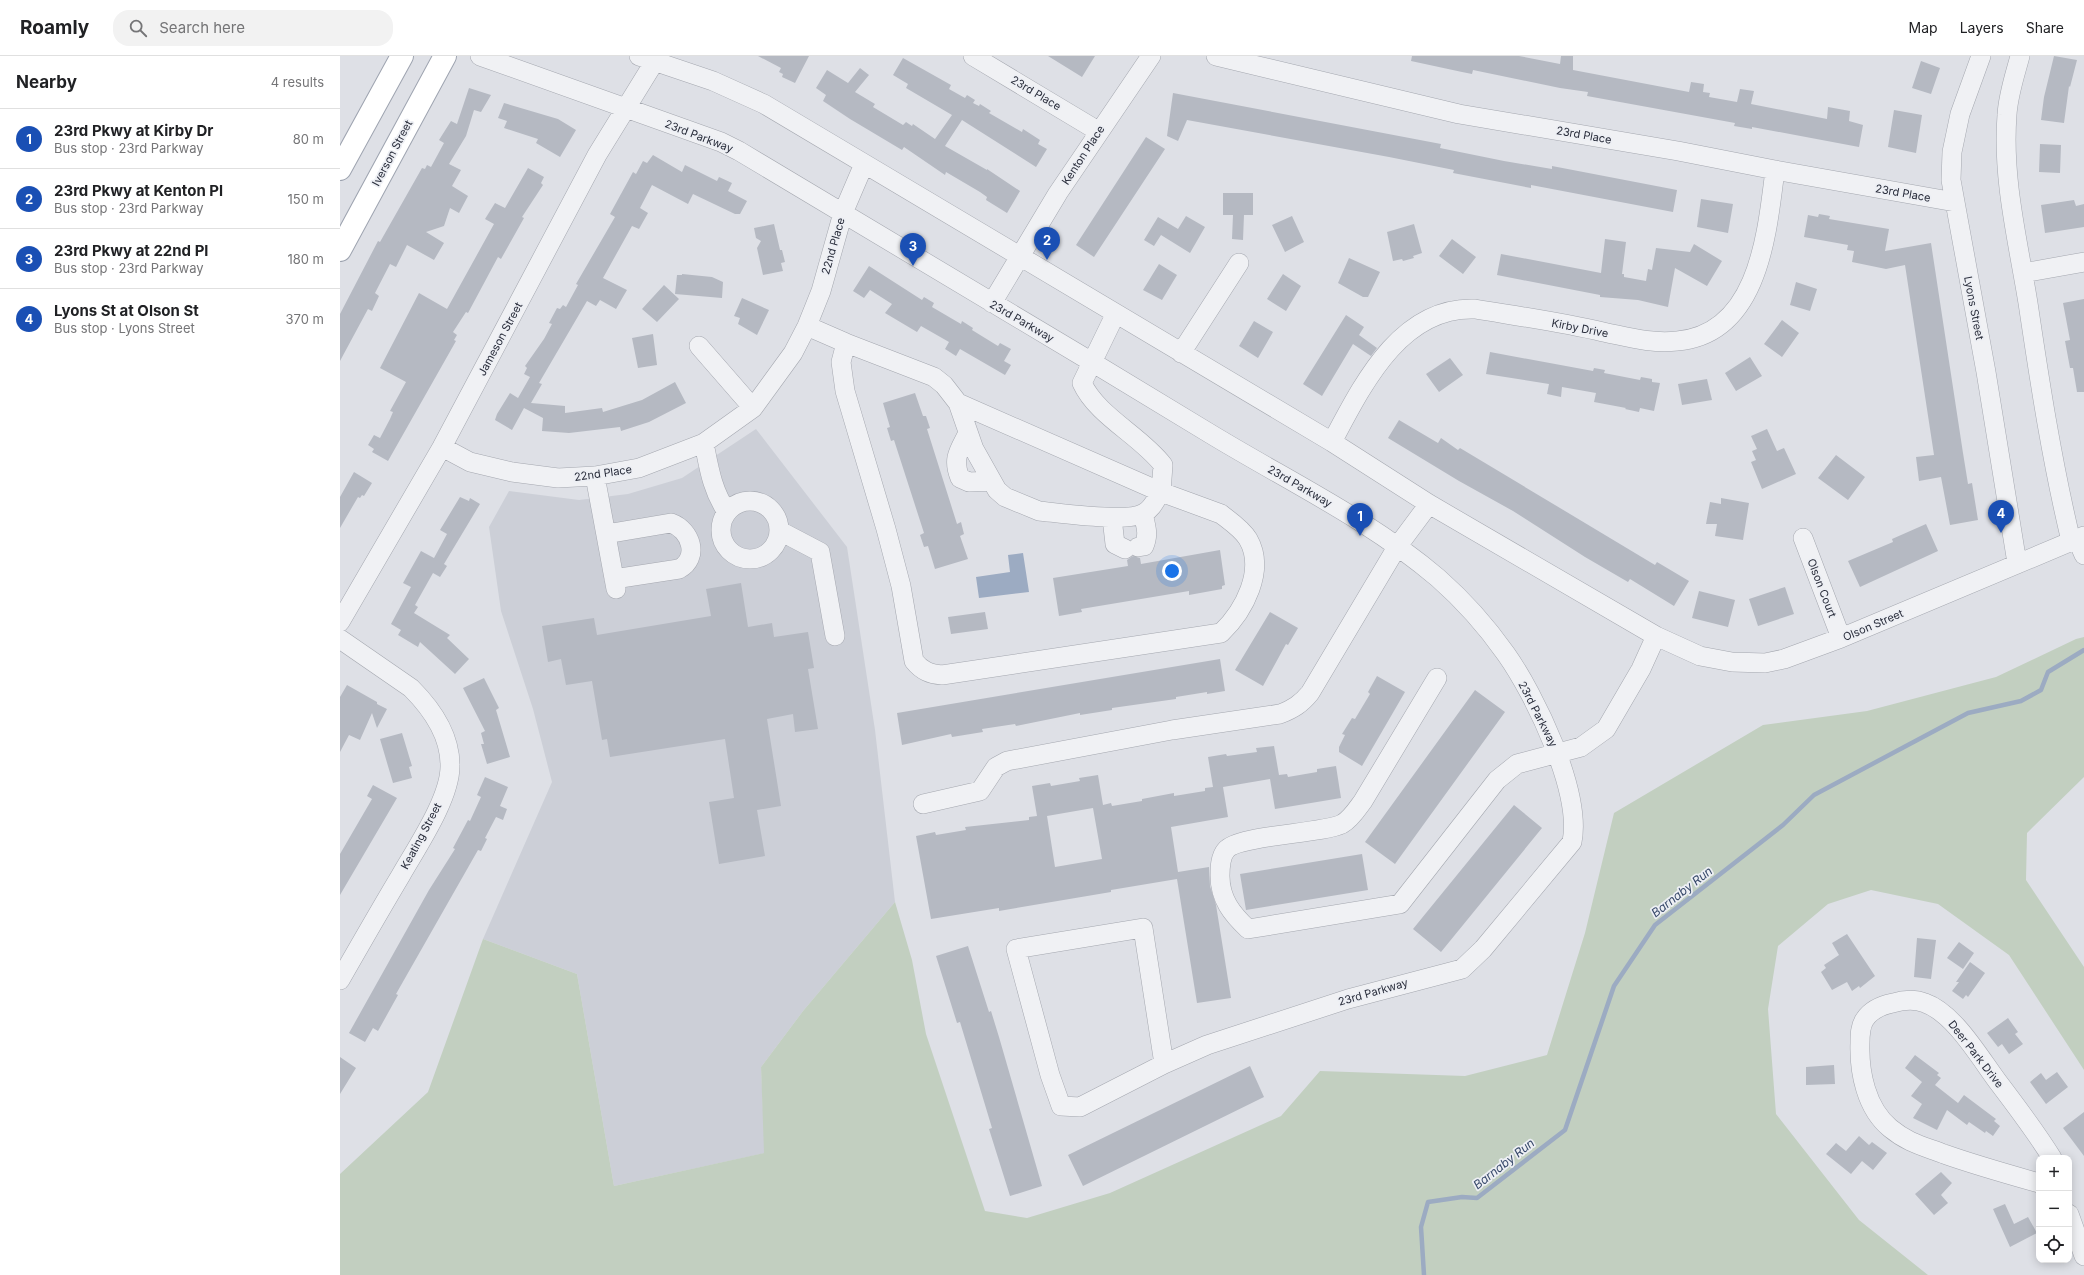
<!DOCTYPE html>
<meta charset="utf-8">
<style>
body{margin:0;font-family:Inter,sans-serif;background:#f2f2f2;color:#202124}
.controls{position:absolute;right:12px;bottom:12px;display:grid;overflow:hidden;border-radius:8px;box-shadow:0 2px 10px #0003}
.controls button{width:36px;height:36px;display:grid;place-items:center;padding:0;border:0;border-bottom:1px solid #e0e0e0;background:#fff;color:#202124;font:20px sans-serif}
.you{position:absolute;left:832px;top:515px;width:14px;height:14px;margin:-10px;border:3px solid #fff;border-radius:50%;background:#1a73e8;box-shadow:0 0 0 6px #1a73e833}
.badge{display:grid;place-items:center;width:26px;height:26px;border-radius:50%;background:#ea580c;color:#fff;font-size:13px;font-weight:700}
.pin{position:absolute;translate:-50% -33px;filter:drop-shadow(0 1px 2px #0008)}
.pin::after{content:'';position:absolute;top:21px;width:14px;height:12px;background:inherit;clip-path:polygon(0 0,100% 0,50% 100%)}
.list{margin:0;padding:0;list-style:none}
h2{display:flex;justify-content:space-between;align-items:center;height:52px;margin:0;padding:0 16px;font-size:17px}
h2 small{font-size:13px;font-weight:400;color:#757577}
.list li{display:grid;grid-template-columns:26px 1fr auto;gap:12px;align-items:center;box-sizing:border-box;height:60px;padding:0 16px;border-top:1px solid #e0e0e0}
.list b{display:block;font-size:15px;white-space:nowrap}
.list p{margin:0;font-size:13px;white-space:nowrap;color:#757577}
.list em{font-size:13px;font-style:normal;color:#757577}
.icon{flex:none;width:22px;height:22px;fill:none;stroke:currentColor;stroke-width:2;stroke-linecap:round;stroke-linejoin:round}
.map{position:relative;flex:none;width:1744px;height:1219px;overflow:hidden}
header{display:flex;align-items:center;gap:24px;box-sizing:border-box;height:56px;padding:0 20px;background:#fff;border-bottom:1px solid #e0e0e0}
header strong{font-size:19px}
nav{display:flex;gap:22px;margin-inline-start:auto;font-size:14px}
.search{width:280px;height:36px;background:#f2f2f2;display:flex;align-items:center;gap:10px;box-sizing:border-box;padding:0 14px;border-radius:16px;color:#757577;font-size:15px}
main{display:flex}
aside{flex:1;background:#fff}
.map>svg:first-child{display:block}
.built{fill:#cccfd7}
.green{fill:#c2cfc0}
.water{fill:#9cabc2}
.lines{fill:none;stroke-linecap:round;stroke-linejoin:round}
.stream{stroke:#9cabc2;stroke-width:4.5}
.building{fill:#b5b9c2;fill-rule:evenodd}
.minor-casing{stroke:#a4a7af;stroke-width:20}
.major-casing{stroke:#9ea4b0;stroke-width:24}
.minor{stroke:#f0f1f4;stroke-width:19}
.major{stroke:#fff;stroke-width:22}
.labels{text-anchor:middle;stroke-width:3.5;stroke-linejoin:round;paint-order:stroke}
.street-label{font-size:11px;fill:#292d3b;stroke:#edeff4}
.water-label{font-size:12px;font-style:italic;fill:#37496a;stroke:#edeff4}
</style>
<header>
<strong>Roamly</strong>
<div class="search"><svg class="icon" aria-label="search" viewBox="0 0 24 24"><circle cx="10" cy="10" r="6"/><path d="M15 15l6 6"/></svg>Search here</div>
<nav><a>Map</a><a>Layers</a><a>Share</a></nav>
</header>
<main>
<aside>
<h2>Nearby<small>4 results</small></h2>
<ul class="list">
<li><span class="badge" style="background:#1a4fb4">1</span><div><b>23rd Pkwy at Kirby Dr</b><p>Bus stop · 23rd Parkway</p></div><em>80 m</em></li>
<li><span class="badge" style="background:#1a4fb4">2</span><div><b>23rd Pkwy at Kenton Pl</b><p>Bus stop · 23rd Parkway</p></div><em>150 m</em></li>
<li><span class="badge" style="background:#1a4fb4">3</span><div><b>23rd Pkwy at 22nd Pl</b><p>Bus stop · 23rd Parkway</p></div><em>180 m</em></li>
<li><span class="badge" style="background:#1a4fb4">4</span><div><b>Lyons St at Olson St</b><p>Bus stop · Lyons Street</p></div><em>370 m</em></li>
</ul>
</aside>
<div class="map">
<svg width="1744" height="1219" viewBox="0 0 1744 1219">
<rect width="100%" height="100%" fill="#dee0e6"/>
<path class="built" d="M416,373l91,118 28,183 20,172 -92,109 -42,56 4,86 -151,33 -37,-212 -94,-35 69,-157 -19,-73 -32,-98 -12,-84 20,-36 70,9 49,-6 54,-16z"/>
<path class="green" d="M1744,581v140l-57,56 -1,47 58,87v103l-75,-115 -71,-51 -67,-14 -43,14 -50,42 -10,63 8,105 83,106 69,55h-1588v-101l88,-82 55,-153 94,35 37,212 150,-33 -3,-86 42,-56 92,-109 17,58 14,74 59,177 42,7 83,-25 171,-77 39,-45 145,5 82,-21 38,-122 29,-120 149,-88 104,-14 129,-34 80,-38z"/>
<path class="water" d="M683,497l6,39 -50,6 -3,-21 34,-5 -2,-17z"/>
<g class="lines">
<path class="stream" d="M1084,1219l-3,-48 7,-25 34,-5 15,1 88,-68 49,-144 41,-61 128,-100 31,-30 154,-82 53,-12 20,-11 7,-18 36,-22"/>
</g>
<path class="building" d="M418,0h51l-14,27 -13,-6 1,-3 -4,-2 2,-4z
M708,0h47l-13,21z
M1072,0h107l41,8 1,-8h12v14l116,22 2,-10 13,2 -1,8 7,1 -1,4 28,5 3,-13 14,2 -3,13 76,15 1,-12 22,4 -1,10 14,4 -4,22 -107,-20v2l-18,-3 1,-3 -148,-27 1,-4 -28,-4 -87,-18 -1,4 -10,-2 -51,-11z
M1714,0l23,4 -7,27 -1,-1 -5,37 -23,-3 3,-23z
M563,2l48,27 -2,4 16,9 2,-3 8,5 -2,3 6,3 1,-2 11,7 -2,2 33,19 1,-3 17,11 -2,4 9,5 -11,18 -74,-47 -17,26 42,24v-1l33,22 -13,22 -21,-13 1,-3 -7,-5 -34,-20 -1,3 -41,-28 -2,3 -52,-31 -27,-18 3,-6 -10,-7 11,-18 21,13 12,-15 9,7 -14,17 20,12 -2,3 30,18 3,-3 6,4 1,-2 22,15 17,-24 -46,-27 2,-4 -15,-9z
M1581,5l19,7 -9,26 -19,-6z
M129,32l22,7 -10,17 -7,-2 -8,26 -17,28 12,6 -9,16 16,10 -9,17 -9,-5 -6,18 -18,6 18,11 -10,17 -27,-15 -11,22 -6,-3 -15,29 4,3 -7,15 -4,-2 -28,52v-47l38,-73 2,1 42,-74 3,1 2,-4 4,2 13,-24 -5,-3 12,-19 6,3z
M833,37l268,51 -1,4 64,13 48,8v-3l125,24 -4,22 -142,-27v3l-78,-15 1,-3 -65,-13 -202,-37 -9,21 -11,-5z
M164,47l54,16 18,11 -16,27 -24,-14 2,-4 -34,-11 3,-7 -9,-3z
M1554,54l28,5 -6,38 -28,-6z
M806,81l19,12 -71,108 -18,-12z
M1700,88l21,1 -1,28 -21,-1z
M313,99l29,17 3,-7 32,16 2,-4 13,6 -4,8 19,10 -7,13h-5l-42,-20 -5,10 -36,-19 -12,23 8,5 -9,16 -7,-3 -29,52 24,12 -11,19 -16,-9 -4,6 -9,-5 -48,82 3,1 -11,19 34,3v7l37,-5 1,4 39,-12 33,-18 11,21 -37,19 -28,9 -1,-4 -51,6 -27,-2 1,-13 -19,-10 -12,22 -17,-10 2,-6 13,-21 8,5 12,-21 -6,-3 3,-6 -2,-2 19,-27 8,-15 -3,-1 8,-15 3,1 3,-4 3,2 12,-22 -2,-1 39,-67 -5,-3 23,-42 3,2 7,-13 4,2z
M188,112l16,9 -3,6 2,2 -21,32 2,1 -23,41 -3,-2 -30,56 -2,-1 -13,20 4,3 -3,5 2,1 -68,120 -16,-9 2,-3 -6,-4 6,-10 6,3 10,-19 3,-7 -3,-1 16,-29 -26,-14 39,-75 28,16 47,-85 -9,-5 10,-16 10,5z
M883,137h30v22h-9l-1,25 -11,-1 1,-24h-10z
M1361,143l32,5 -5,29 -31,-6z
M1734,144l2,6 8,-2v23l-39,6 -4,-28z
M1479,158l11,2 -1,3 60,10 -4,22 46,-8 32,210 5,31 4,-1 6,37 -28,5 -9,-48 -22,4 -3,-24 18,-2 -29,-190 -19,4 -34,-7 2,-11 -7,-1 1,-5 -44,-8 4,-22 10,2z
M846,160l19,11 -15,26 -29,-18 -7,11 -10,-6 14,-23 20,12z
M952,160l12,26 -19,10 -13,-27z
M434,168l6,26h2l3,12 -4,1 2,8 -20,4 -6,-27 4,-7 -5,-3 -2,-10z
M1074,168l8,29 -9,3 1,2 -11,3 -1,-2 -9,2 -6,-29z
M1112,183l24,18 -13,17 -24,-18z
M1265,183l21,3 -4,32h2v3l22,4 2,-12 4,1 4,-22 34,4 4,-8 28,17 -15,25 -32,-18 -7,39 -30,-7 -38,-3v-2l-103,-20 4,-21 100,19z
M1009,202l31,14 -12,25h-5l-25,-14z
M819,208l18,11 -15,25 -19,-10z
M529,210l53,34 2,-3 10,6 -2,4 29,17 1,-3 11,7 -1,2 26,16 2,-3 11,6 -7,12 7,4 -6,10 -45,-26 -4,7 -11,-7 4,-7 -28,-16 -4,6 -32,-19 7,-9 -22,-14 -6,8 -11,-7z
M342,218l30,3 11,5 -1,16 -47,-4 2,-19h5z
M943,218l18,12 -15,25 -19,-12z
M1456,226l21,7 -7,22 -20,-6z
M324,229l15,14 -22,23 -15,-13z
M402,242l27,12 -12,25 -19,-11 2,-6 -6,-2z
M1744,243v93h-7l-4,-24h-3l-5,-27 5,-1 -7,-37z
M1006,259l18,12 -5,8 18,13 -6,8 -18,-12 -31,52 -19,-12z
M1442,264l17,13 -17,24 -18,-13z
M914,265l19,11 -15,26 -19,-12z
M313,278l4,31 -19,3 -6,-30z
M1150,296l103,19 1,-3 11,2 -1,3 36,7 1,-3 11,2v3l8,1 -6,28 -14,-3 -1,4 -14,-3 1,-1 -32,-6 2,-9 -34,-6 -1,10 -14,-3 2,-10 -63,-10z
M1410,301l12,19 -26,15 -11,-18z
M1110,302l13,17 -24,17 -13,-18z
M1367,323l5,21 -30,5 -4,-21z
M575,337l8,23h3l4,12 -3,1 30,95 4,-2 3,12 -4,2 8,23 -33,10 -7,-23 -4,1 -4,-12 4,-2 -30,-93 -3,1 -4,-13 3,-1 -7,-24z
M1059,364l39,23 3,-5 17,12 2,-2 195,117 2,-3 32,19 -15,25 -44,-27 -2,3 -43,-25 -72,-46 -54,-30 -71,-43z
M1427,373l10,22 7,-3 12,26 -34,15 -11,-27 5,-2 -4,-9 5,-2 -6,-13z
M1496,399l29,22 -17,23 -30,-22z
M14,416l18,11 -8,13 -2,-1 -2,3 -2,-1 -18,31v-31z
M120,441l9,4 1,-3 10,6 -36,60 3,2 -7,11 -7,-4 -18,32 3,2 -4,6 36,22 -3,3 22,21 -14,15 -35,-32 -2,5 -20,-12 3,-5 -10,-6 20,-37 -8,-4 18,-32 13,7 13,-24 -7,-4z
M1381,442l28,5 -6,37 -28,-4 2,-12h-11l4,-22 11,2z
M1586,468l12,27 -78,36 -12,-26 45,-19 -1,-3z
M880,494l5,35 -3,1v3l-33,6v-4l-108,18 1,3 -23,4 -6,-38 75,-12 -1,-6 6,-4 7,2 1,6z
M401,527l7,44 24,-4 2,14 34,-5 6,36 -6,1 10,60 -23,3 -2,-18 -26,5 14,87 -24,4 8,46 -46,8 -10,-62 25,-4 -9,-59 -115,18 -3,-18 -5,1 -10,-59 -26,4 -5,-26 -13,3 -6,-36 52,-8 3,17 114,-19 -5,-27z
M1445,531l9,27 -36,12 -9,-27z
M1359,535l36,9 -7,27 -36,-9z
M645,556l3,17 -37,5 -3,-17z
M930,556l28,16 -10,17 -2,-1 -23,42 -28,-16z
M880,603l5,32 -18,3v-2l-31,5v2l-64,9v2l-32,5v-2l-64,13 -1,-2 -33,5 1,3 -31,5 -1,-3 -49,11 -5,-32z
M1037,620l28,16 -43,74 -23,-14v-5l6,-12 -3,-1 10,-16 3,1 15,-25 -2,-2z
M144,622l15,30 -3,2 14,47 -23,7 -6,-20h3l-3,-11 4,-2 -22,-43z
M7,629l30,17v2l10,5 -10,19 -5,-15 -12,27 -11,-5 -9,17v-55z
M1135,634l30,22 -110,152 -30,-22z
M62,677l10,33 -3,1 3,11 -19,5 -13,-44z
M934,690l5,29 8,-1 1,3 29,-5v-3l19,-3 5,32 -66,11 -5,-30 -47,8 5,30 -57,10 7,45 31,-5 1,19 6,19 15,93 -34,5 -20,-124 -66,11v2l-112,19v-3l-68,11 -15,-83 19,-4 1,3 30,-5 -1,-3 64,-7v-3l8,-1 -5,-30 18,-3 1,3 29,-5 -1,-3 19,-3 5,30 8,-2 1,3 30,-5v-2l32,-6v3l31,-5v-3l8,-1 -5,-30 18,-3 1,2 30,-4 -1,-4zM753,752l9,51 -47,8 -8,-51z
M145,721l23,10 -8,19 7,3 -4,11 -7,-3 -11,21 2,1 -6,12 -3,-1 -82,144 2,1 -20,36 -5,-3 -8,14 -16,-9 80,-143 26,-41 -2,-1 15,-28 2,1 11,-24 -4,-2z
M33,729l24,13 -57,97v-41l32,-55 -5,-3z
M1174,749l28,23 -101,124 -28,-23z
M1022,798l6,36 -122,20 -6,-36z
M1507,878l28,42 -15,12 -1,-2 -7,5 -5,-9 -15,8 -11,-18 5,-4 -2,-3 15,-10 -7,-12z
M1577,882l19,2 -5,39 -17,-2z
M1619,886l15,11 -11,16 -16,-11z
M628,890l21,66 2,-1 8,26 43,149 -32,10 -21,-67 3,-1 -32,-106 -3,1 -21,-67z
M1630,906l15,11 -17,24 -2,-2 -3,4 -11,-8 7,-9h-3z
M1668,962l10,14 -3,2 8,10 -14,10 -7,-10 -4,3 -11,-14z
M1575,999l24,18 -2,2 4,3 -6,7 23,18 6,-8 32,24 -2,2 6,5 -7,10 -7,-5 -1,2 -16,-11 -2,3 -20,-15 -10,20 -24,-12 9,-14 -11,-8 11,-14 -17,-14z
M0,1001l16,11 -16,26z
M1494,1009l1,19 -29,1v-18z
M910,1010l14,31 -181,89 -15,-31z
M1717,1016l11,15 -22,17 -16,-22 11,-9 5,7z
M1744,1056v44l-21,-28z
M1519,1080l10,9 3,-3 15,11 -14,17 -11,-9 -11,13 -25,-20 10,-11 10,8z
M1601,1116l11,11 -11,12 7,8 -14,12 -19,-21z
M1665,1148l9,20 14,-7 9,16 -27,14 -17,-38z"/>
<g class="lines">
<g class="minor-casing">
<path id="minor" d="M140,0l241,86 18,9c157,94 314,187 470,282 77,47 160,86 229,145 25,22 49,49 68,76 29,41 76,138 66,188l-89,107 -21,20 -114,30 -141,46 -43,19
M299,0l74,25 51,23 568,338 97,62 227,132 44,20 32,6 33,1 19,-4 57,-21 243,-102
M633,0l125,75
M876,0l243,58 219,37 97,19 180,32
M1641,0l-21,58 -8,38 -1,28 35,192 31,191
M1680,0c-5,19 -12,39 -13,59 -5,64 11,126 21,188 12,81 24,159 43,238
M1683,217l61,-11
M652,247l66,-110 93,-137
M467,270l39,17 88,34 10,8 14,18 203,89 2,-27c-22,-29 -66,-49 -81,-82l33,-68
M506,287l-5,19 4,29 41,138 15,57 13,75c8,10 16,13 28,14l279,-42c23,-22 45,-63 27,-94 -6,-10 -18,-18 -27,-25l-60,-22c-5,7 -9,17 -17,21 -16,10 -84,0 -105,-2l-34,-14 -8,-7 -23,-41 -16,-46
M359,290l54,62
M841,297l58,-90
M628,377c-9,18 -16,25 -8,45l9,4 23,-1
M992,386c30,-56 68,-136 143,-133 42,7 86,13 128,23 25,5 49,12 74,9 82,-7 90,-108 98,-171
M364,387c5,25 8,47 23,69
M102,391l28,15 42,10 46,6 37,-2 44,-8 65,-25 49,-35 40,-55 14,-27 14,-35 22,-78 21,-49
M255,420l21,113
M381 474a29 29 0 1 1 58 0a29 29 0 1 1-58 0Z
M772,462l3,26 10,5
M440,475l40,21 15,84
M266,478l65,-11c20,7 29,35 8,46l-65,10
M1463,482l38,100
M1737,483l7,16
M798,491l6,-1c5,-11 2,-20 -1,-32
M0,566l102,-175 155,-292 61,-99
M0,583l71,49c21,21 39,46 39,77 1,32 -33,82 -49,110 -21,35 -41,70 -61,105
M1097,622l-74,123c-6,8 -12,18 -21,23 -22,10 -104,11 -116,26 -6,7 -6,18 -6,26 0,23 12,38 28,53l152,-25 97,-124 20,-16 64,-17 25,-18 35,-60 15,-33
M583,748l57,-13 16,-24 11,-6 165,-31 108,-16c13,-5 21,-10 30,-21l87,-146 32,-43
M803,872l21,136 -84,43 -19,-1 -11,-31 -34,-126z
M1699,1127c-32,-9 -64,-18 -95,-29 -21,-8 -36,-11 -54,-26 -24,-20 -31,-56 -30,-85 0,-8 0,-17 5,-24 6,-9 18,-14 28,-16 10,-3 22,-4 32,0 29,10 55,55 73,79 19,25 38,50 54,76
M1729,1158l15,42"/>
</g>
<g class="major-casing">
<path id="major" d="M0,113l62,-113
M0,194l105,-194"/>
</g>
<use href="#minor" class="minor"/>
<use href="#major" class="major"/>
</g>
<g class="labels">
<g class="street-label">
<text transform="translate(696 37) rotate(31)" y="4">23rd Place</text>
<text transform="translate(1244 79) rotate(10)" y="4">23rd Place</text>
<text transform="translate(359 80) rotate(21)" y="4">23rd Parkway</text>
<text transform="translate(52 97) rotate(-62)" y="4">Iverson Street</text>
<text transform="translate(743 99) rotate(-57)" y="4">Kenton Place</text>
<text transform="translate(1563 137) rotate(10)" y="4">23rd Place</text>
<text transform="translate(493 190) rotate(-74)" y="4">22nd Place</text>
<text transform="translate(1634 252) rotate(79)" y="4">Lyons Street</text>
<text transform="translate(682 265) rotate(30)" y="4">23rd Parkway</text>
<text transform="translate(1240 272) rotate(11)" y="4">Kirby Drive</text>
<text transform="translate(160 283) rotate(-62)" y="4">Jameson Street</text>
<text transform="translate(263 417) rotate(-8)" y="4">22nd Place</text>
<text transform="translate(960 430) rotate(30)" y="4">23rd Parkway</text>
<text transform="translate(1482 532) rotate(69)" y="4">Olson Court</text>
<text transform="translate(1533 569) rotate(-23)" y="4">Olson Street</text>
<text transform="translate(1198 658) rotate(63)" y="4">23rd Parkway</text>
<text transform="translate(81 780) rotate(-62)" y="4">Keating Street</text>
<text transform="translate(1033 936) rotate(-16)" y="4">23rd Parkway</text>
<text transform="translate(1636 998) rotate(52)" y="4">Deer Park Drive</text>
</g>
<g class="water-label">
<text transform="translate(1342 836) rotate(-38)" y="4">Barnaby Run</text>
<text transform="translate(1164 1108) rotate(-38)" y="4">Barnaby Run</text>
</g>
</g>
</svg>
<div class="controls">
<button>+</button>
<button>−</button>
<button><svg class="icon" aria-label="locate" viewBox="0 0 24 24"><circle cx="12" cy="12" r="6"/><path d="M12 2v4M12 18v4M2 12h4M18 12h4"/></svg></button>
</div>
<div class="you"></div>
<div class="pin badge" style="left:1020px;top:480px;background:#1a4fb4">1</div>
<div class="pin badge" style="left:707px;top:204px;background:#1a4fb4">2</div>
<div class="pin badge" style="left:573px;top:210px;background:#1a4fb4">3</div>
<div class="pin badge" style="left:1661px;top:477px;background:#1a4fb4">4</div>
</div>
</main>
